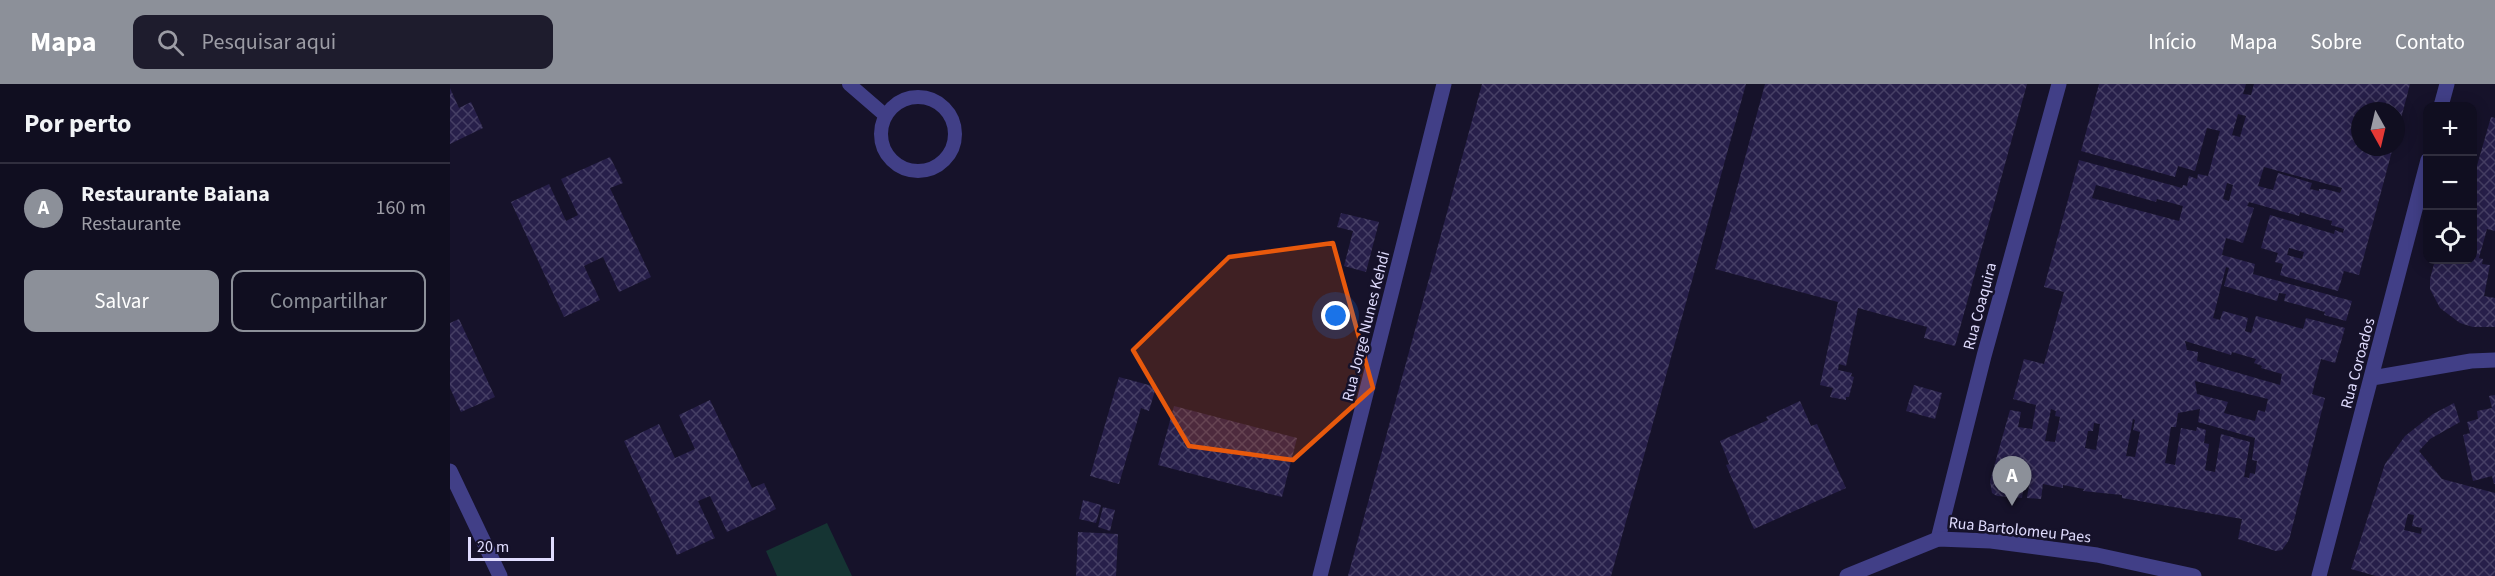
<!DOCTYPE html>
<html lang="pt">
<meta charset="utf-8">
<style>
body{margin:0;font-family:"Source Sans 3",sans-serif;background:#1e1c2d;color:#f1f3f6}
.controls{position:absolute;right:18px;top:18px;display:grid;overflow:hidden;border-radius:12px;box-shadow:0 3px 15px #0003}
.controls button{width:54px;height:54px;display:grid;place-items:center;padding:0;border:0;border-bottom:2px solid #302e3e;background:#100e20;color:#f1f3f6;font:30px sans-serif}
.compass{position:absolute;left:1901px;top:18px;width:54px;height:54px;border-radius:50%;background:#100e20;box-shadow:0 3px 15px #0003;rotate:172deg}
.scale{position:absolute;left:18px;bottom:15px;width:86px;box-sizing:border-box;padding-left:6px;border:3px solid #e0dcfe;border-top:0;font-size:16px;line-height:21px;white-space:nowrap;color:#e0dcfe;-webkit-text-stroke:4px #16122a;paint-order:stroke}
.you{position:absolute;left:886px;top:232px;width:21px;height:21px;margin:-15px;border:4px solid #fff;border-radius:50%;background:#1a73e8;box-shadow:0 0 0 9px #1a73e833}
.badge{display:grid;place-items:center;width:39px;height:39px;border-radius:50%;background:#8c9099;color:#fff;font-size:20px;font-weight:700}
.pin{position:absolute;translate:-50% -50px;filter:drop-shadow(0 2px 3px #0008)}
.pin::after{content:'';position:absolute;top:32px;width:21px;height:18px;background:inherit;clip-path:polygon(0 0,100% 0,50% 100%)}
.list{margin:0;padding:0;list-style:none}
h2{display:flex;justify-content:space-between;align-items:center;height:78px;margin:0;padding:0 24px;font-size:26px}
h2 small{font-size:20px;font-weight:400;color:#9c9ca5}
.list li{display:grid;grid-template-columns:39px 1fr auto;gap:18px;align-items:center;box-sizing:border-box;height:90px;padding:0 24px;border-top:2px solid #302e3e}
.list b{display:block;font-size:22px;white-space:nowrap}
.list p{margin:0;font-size:20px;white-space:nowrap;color:#9c9ca5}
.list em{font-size:20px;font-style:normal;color:#9c9ca5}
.actions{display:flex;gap:12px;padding:18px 24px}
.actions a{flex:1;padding:14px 0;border:2px solid #8c9099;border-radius:12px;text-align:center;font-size:21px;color:#8c9099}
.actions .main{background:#8c9099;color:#fff}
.icon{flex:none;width:33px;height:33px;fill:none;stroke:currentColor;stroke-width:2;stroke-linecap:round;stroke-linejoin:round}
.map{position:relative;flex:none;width:2045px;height:492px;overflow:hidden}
header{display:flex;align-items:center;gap:36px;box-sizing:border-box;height:84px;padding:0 30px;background:#8c9099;color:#fff}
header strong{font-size:28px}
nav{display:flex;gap:33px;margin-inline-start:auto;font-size:21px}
.search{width:420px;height:54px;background:#1e1c2d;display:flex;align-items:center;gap:15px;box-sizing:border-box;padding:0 21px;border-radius:12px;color:#9c9ca5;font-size:22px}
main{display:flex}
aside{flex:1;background:#100e20}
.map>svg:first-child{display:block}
.pitch{fill:#153433}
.building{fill:url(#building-cross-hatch);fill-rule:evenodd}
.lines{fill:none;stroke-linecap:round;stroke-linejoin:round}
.service{stroke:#413f87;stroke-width:14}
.minor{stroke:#413f87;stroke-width:15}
.tertiary{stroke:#413f87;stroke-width:15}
.marked{fill:#e8590c;fill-opacity:0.2;stroke:#e8590c;stroke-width:4.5;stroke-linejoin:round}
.labels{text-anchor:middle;stroke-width:5;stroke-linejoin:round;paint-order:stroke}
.street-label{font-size:16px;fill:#e0dcfe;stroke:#16122a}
</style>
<header>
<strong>Mapa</strong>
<div class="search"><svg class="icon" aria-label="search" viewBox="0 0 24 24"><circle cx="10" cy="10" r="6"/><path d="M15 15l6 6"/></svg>Pesquisar aqui</div>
<nav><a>Início</a><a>Mapa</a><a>Sobre</a><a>Contato</a></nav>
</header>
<main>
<aside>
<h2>Por perto<small></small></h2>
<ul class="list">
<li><span class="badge">A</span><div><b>Restaurante Baiana</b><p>Restaurante</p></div><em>160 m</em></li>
</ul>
<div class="actions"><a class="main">Salvar</a><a>Compartilhar</a></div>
</aside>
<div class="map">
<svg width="2045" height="492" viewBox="0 0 2045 492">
<defs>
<pattern id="building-cross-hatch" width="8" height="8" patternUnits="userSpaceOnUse" patternTransform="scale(1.5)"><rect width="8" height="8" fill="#271f4a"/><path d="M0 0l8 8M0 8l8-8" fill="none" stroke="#463f65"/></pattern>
</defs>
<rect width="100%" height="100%" fill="#16122a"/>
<path class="pitch" d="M377,439l25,53h-75l-11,-25z"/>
<path class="building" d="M1032,0h264l-135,492h-263z
M1315,0h262l-72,262 -31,-8 3,-11 -69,-19 -12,58 -7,-2 -1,6 14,3 -1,3 3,1 -5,20h-3v3l-16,-3 3,-9 -13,-3 18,-83 -123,-33z
M1649,0h147l-3,10 8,1 3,-11h156l-13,50 -1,-23h-36v36h33l-34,128 -15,-4 -6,20 -58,-16 3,-11 -8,-2 3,-9 -17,-5 9,-33 64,19 1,-4 8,3 1,-4 -13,-4 1,-4 -32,-9 -1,4 -50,-14 -2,4 7,2 -11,35 -17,-5 -4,17 33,9 -2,10 99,27 -6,20 -22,-6 1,-3 -41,-11 2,-7 -7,-1 -2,8 -53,-15 5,-18 -3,-1 -13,51 7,2 3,-9 25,7 -3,13 6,2 5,-17 47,13 3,-11 39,10 -10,35 -14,-4 -9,35 13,4 -36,142 -7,10 -6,1 -38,-12 4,-20 -120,-21v-3l-39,-4 1,-2 -21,-4v3l-20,-4 -2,15 -14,-1 3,-20 -5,-1 -3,21 -25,-2 -5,-3 -2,-12 20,-71 11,2 -3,15 14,2 4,-24 -23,-6 11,-40 20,5 20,-72 -20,-5 35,-127 103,28 1,-3 4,1 2,-10 8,3 1,-5 10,2 12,-45 -13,-3 -12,43 -17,-5 -3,11 -94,-26zM1788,30l8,2 -6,21 -8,-2zM1814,83l78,21 -2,5 -15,-4h-6v2l-9,-2 2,-6 -34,-10 -5,17 -15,-4zM1777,99l6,2 -4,16 -6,-2zM1646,101l60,17 1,-3 26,7 -4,15 -87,-23zM1839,164l15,4 -2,7 -15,-4zM1735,257l46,14 1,-3 24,7 -2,4 8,3 -1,2 21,6 -2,11 -83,-24 1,-9 -11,-2zM1745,297l73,18 -3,13 -7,-2 -3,11 -31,-8 4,-11 -31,-8zM1601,325l5,2 -1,5 5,1 -5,25 -10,-1zM1750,325l-2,13 57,16 -3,22 5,1 -2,13 -5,-1 -1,5 -5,-1 6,-35 -29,-8 -6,38 -10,-2 4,-26 -5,-1 2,-13 -9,-3 -1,4 -15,-3 -6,37 -10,-2 6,-36h5l2,-14zM1683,335l2,1 -2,10 7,2 -5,25 -9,-1zM1644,339l6,1 -4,26 -11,-2 3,-17h5z
M0,4l9,20 12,-6 12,26 -33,16z
M2041,33l4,1v113l-8,-2 -8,29 4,1 -1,5 8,1 -6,31 11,2v29h-22l-13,-4 -20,-15 -10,-19v-10l5,-19h37v-77z
M160,73l13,26 -13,5 41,89 -32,15 -16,-35 -19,9 16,34 -36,17 -53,-115 38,-18 17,37 12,-6 -17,-36z
M891,129l38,9 -13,50 -22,-6 9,-35 -16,-4z
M9,235l36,78 -34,15 -11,-24v-65z
M669,293l37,10 -7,24 -8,-3 -22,76 -29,-8z
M1464,301l28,8 -7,26 -29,-8z
M2045,311v89h-1l-2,-8 -19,5 -10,-46 7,-2 -3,-11 11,-3 -1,-8 15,-3 -3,-12z
M260,316l42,88 12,-5 12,26 -49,23 -17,-36 -12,5 17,37 -38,17 -53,-114 35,-17 16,34 20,-9 -16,-34z
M1350,317l11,25 6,-2 29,64 -92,41 -28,-64 3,-1 -9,-23 48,-21 -2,-3z
M2004,319l6,19 -30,17 -11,12 23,28 53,14v83h-119l-25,-7 34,-105 20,-28 28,-22zM1958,430l6,1 -2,11 10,2 -1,6 -17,-4z
M724,322l123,32 -15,59 -124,-32z
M633,416l18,5 -5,18 -17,-4z
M653,423l12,3 -5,21 -12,-4z
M628,448l40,2 -2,42h-40z"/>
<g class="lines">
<path class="service" d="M399,0l37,32
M431 50a37 37 0 1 1 74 0a37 37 0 1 1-74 0Z"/>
<path class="minor" d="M1991,22l6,-22
M1922,294l99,-17 24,-1
M1488,455l46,-183 75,-272
M870,492l124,-492
M1869,492l109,-416"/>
<path class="tertiary" d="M0,387l50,105
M1397,492l91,-37 53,2 106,14 97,21"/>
</g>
<path class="marked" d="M883,159l40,145 -80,72 -104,-14 -56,-96 96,-93z"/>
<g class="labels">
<g class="street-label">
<text transform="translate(1529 222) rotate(-75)" y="6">Rua Coaquira</text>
<text transform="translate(915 242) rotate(-76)" y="6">Rua Jorge Nunes Kehdi</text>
<text transform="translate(1907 279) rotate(-75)" y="6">Rua Coroados</text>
<text transform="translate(1570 445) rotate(6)" y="6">Rua Bartolomeu Paes</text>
</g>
</g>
</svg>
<div class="controls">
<button>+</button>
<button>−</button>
<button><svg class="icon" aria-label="locate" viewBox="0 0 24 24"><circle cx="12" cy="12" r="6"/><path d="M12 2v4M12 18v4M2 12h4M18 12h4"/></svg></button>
</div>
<svg class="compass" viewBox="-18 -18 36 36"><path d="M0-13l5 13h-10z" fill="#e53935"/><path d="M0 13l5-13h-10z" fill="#9c9ca5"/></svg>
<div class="scale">20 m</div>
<div class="you"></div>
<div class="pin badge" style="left:1562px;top:422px">A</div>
</div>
</main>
